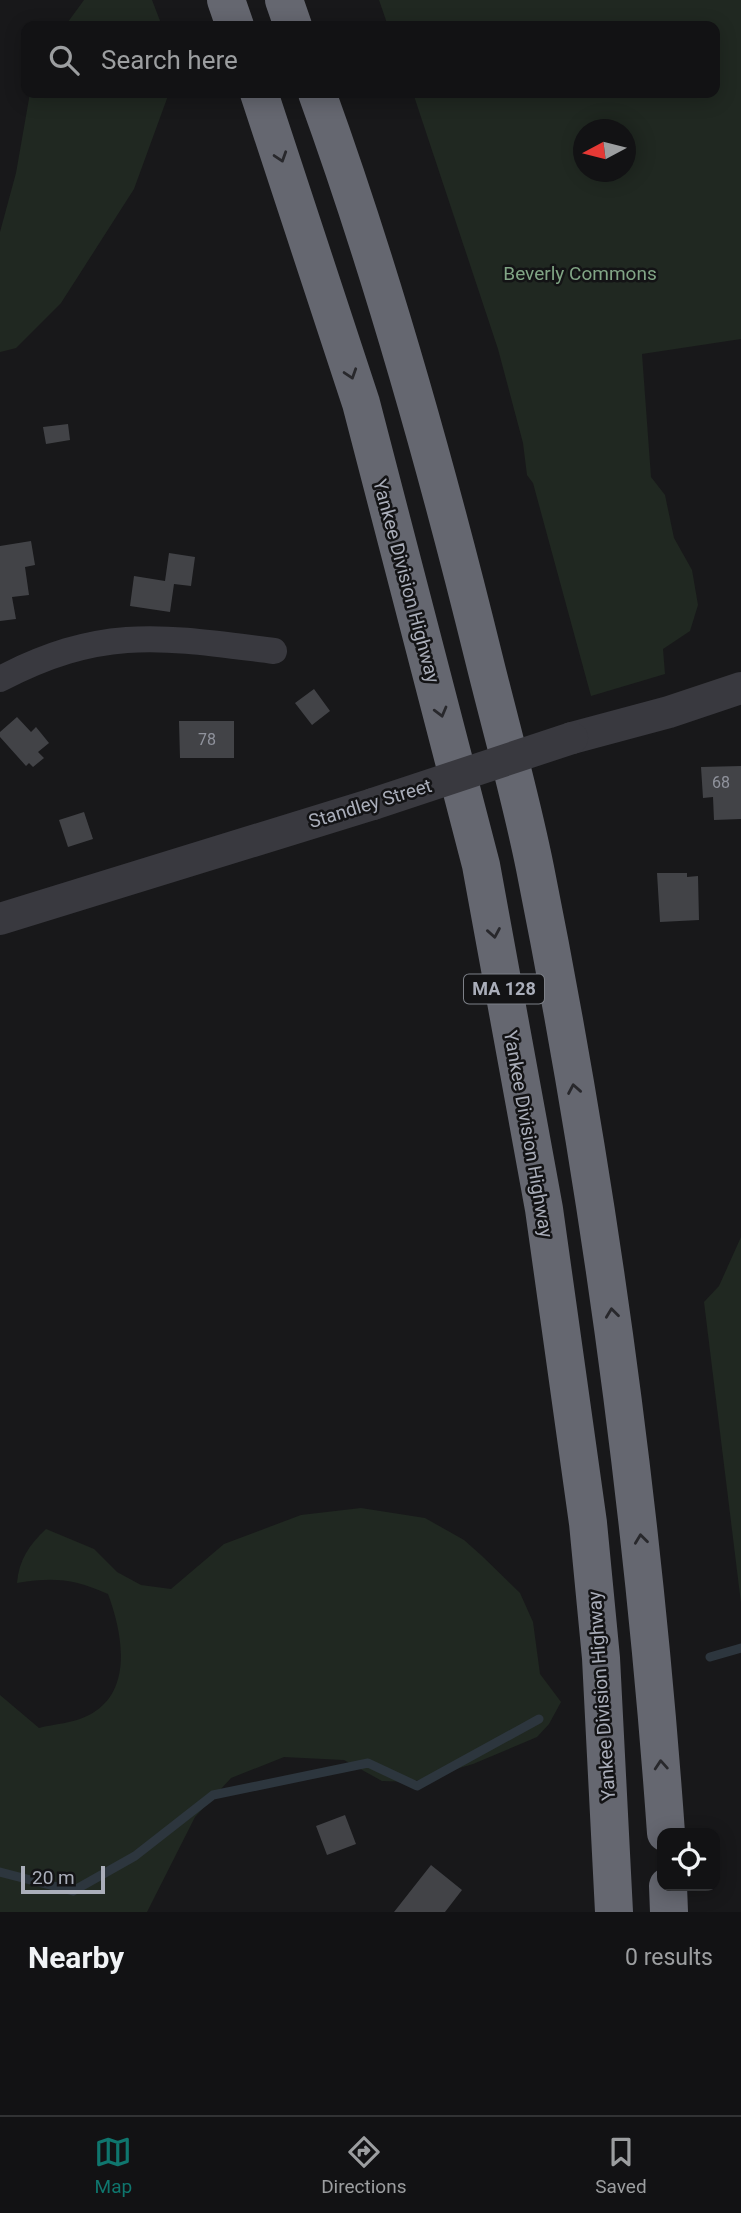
<!DOCTYPE html>
<style>
body{margin:0;font-family:Roboto,sans-serif;background:#1b1b1d;color:#f1f3f6}
.controls{position:absolute;right:21px;bottom:21px;display:grid;overflow:hidden;border-radius:14px;box-shadow:0 4px 18px #0003}
.controls button{width:63px;height:63px;display:grid;place-items:center;padding:0;border:0;border-bottom:2px solid #313234;background:#121214;color:#f1f3f6;font:35px sans-serif}
.compass{position:absolute;left:573px;top:119px;width:63px;height:63px;border-radius:50%;background:#121214;box-shadow:0 4px 18px #0003;rotate:263deg}
.scale{position:absolute;left:21px;bottom:18px;width:84px;box-sizing:border-box;padding-left:7px;border:4px solid #aaaeba;border-top:0;font-size:19px;line-height:24px;white-space:nowrap;color:#aaaeba;-webkit-text-stroke:5px #131315;paint-order:stroke}
.list{margin:0;padding:0;list-style:none}
h2{display:flex;justify-content:space-between;align-items:center;height:91px;margin:0;padding:0 28px;font-size:30px}
h2 small{font-size:23px;font-weight:400;color:#9c9ea0}
.icon{flex:none;width:38px;height:38px;fill:none;stroke:currentColor;stroke-width:2;stroke-linecap:round;stroke-linejoin:round}
.map{position:relative;flex:none;width:741px;height:1912px;overflow:hidden}
.search{position:absolute;background:#121214;box-shadow:0 4px 18px #0003;left:21px;right:21px;top:21px;height:77px;display:flex;align-items:center;gap:18px;box-sizing:border-box;padding:0 24px;border-radius:14px;color:#9c9ea0;font-size:26px}
.sheet{height:203px;background:#121214}
nav{display:flex;justify-content:space-around;align-items:center;box-sizing:border-box;height:98px;border-top:2px solid #313234;background:#121214;font-size:19px;color:#9c9ea0}
nav a{display:grid;justify-items:center;gap:4px}
nav .on{color:#0f766e}
.map>svg:first-child{display:block}
.green{fill:#202821;fill-rule:evenodd}
.lines{fill:none;stroke-linecap:round;stroke-linejoin:round}
.stream{stroke:#2d363e;stroke-width:9}
.building{fill:#424347}
.minor{stroke:#39393f;stroke-width:26}
.tertiary{stroke:#39393f;stroke-width:32}
.motorway{stroke:#656770;stroke-width:38}
.tertiary-bridge{stroke:#39393f;stroke-width:32}
.oneway{stroke:#28282c}
.labels{text-anchor:middle;stroke-width:5;stroke-linejoin:round;paint-order:stroke}
.number-label{font-size:16px;fill:#90939d}
.shield{fill:#131315;stroke:#7d8088;stroke-width:2}
.shield-label{font-size:18px;font-weight:bold;fill:#aaaeba}
.park-label{font-size:19px;fill:#81a585;stroke:#131315}
.street-label{font-size:19px;fill:#aaaeba;stroke:#131315}
</style>
<div class="map">
<svg width="741" height="1912" viewBox="0 0 741 1912">
<rect width="100%" height="100%" fill="#18181a"/>
<path class="green" d="M84,0h68l10,26h-97z
M379,0h362v339l-99,15 9,123 14,18 9,43 18,32 6,35 -8,26 -27,18 2,25 -74,22 -58,-213 -6,-8 -4,-32 -25,-94 -85,-256h302v-67h-327zM584,130h42v42h-42z
M30,93h139l-35,96 -73,114 -45,45 -16,4v-120l16,-59z
M741,1237v366l-37,-301 15,-16z
M361,1508l64,10 39,22 18,16 38,37 13,29 7,52 21,28 -12,22 -12,13 -64,27 -61,18 -30,-1 -38,-21 -60,-3 -53,21 -36,39 -48,95h-147v-217l39,33c15,-4 35,-5 48,-12 47,-22 36,-82 21,-122 -35,-15 -53,-17 -91,-11 2,-23 12,-38 29,-54l48,20 23,23 24,13 30,4 53,-45 77,-29z"/>
<g class="lines">
<path class="stream" d="M710,1657l31,-9
M0,1872l73,19 62,-35 78,-61 155,-32 49,23 122,-67"/>
</g>
<path class="building" d="M68,424l2,16 -24,4 -3,-17z
M31,541l4,24 -10,2 4,28 -17,2 4,22 -16,2v-75z
M169,553l26,4 -4,29 -17,-2 -4,28 -40,-6 4,-30 31,5z
M314,689l16,22 -18,14 -17,-22z
M17,717l14,15 5,-5 13,16 -11,9 6,6 -11,9 -4,-4 -3,3 -26,-29v-5z
M179,721h55v37h-54z
M741,766v53l-27,1 -1,-23 -10,1 -2,-31z
M84,812l9,27 -25,8 -9,-27z
M657,873h30v4l11,-1 1,44 -39,2z
M345,1815l11,29 -29,11 -11,-29z
M431,1865l31,25 -17,22h-51z"/>
<g class="lines">
<path class="minor" d="M0,679c104,-54 163,-42 274,-28"/>
<path class="tertiary" d="M572,738l97,-26 72,-24
M0,919l373,-115"/>
<path class="motorway" d="M226,0l9,26
M284,0l9,26
M259,93l102,310 120,462 63,344 44,314 13,135 13,254
M317,93c67,185 120,375 167,566 17,69 37,139 51,209 64,319 108,641 131,965
M668,1886l1,26"/>
<path class="tertiary-bridge" d="M373,804l199,-66"/>
</g>
<defs><path id="oneway-chevron" d="M-2-3.5L2.5 0L-2 3.5" fill="none" stroke-width="1.6" stroke-linecap="round" stroke-linejoin="round" transform="scale(1.75)"/></defs>
<g class="oneway">
<use href="#oneway-chevron" transform="translate(281 157) rotate(72)"/>
<use href="#oneway-chevron" transform="translate(351 374) rotate(72)"/>
<use href="#oneway-chevron" transform="translate(441 712) rotate(75)"/>
<use href="#oneway-chevron" transform="translate(494 933) rotate(80)"/>
<use href="#oneway-chevron" transform="translate(574 1089) rotate(-100)"/>
<use href="#oneway-chevron" transform="translate(612 1313) rotate(-97)"/>
<use href="#oneway-chevron" transform="translate(641 1539) rotate(-97)"/>
<use href="#oneway-chevron" transform="translate(661 1765) rotate(-94)"/>
</g>
<g class="labels">
<g class="number-label">
<text x="207" y="745">78</text>
<text x="721" y="788">68</text>
</g>
<rect class="shield" x="464" y="974.5" width="80" height="29" rx="5"/>
<g class="shield-label">
<text x="504" y="995">MA 128</text>
</g>
<g class="park-label">
<text x="580" y="280">Beverly Commons</text>
</g>
<g class="street-label">
<text transform="translate(407 581) rotate(75)" y="7">Yankee Division Highway</text>
<text transform="translate(370 803) rotate(-17)" y="7">Standley Street</text>
<text transform="translate(529 1134) rotate(80)" y="7">Yankee Division Highway</text>
<text transform="translate(601 1696) rotate(-94)" y="7">Yankee Division Highway</text>
</g>
</g>
</svg>
<div class="controls">
<button><svg class="icon" aria-label="locate" viewBox="0 0 24 24"><circle cx="12" cy="12" r="6"/><path d="M12 2v4M12 18v4M2 12h4M18 12h4"/></svg></button>
</div>
<svg class="compass" viewBox="-18 -18 36 36"><path d="M0-13l5 13h-10z" fill="#e53935"/><path d="M0 13l5-13h-10z" fill="#9c9ea0"/></svg>
<div class="scale">20 m</div>
<div class="search"><svg class="icon" aria-label="search" viewBox="0 0 24 24"><circle cx="10" cy="10" r="6"/><path d="M15 15l6 6"/></svg>Search here</div>
</div>
<section class="sheet">
<h2>Nearby<small>0 results</small></h2>
<ul class="list">
</ul>
</section>
<nav>
<a class="on"><svg class="icon" aria-label="map" viewBox="0 0 24 24"><path d="M3 6l6-2 6 2 6-2v14l-6 2-6-2-6 2zM9 4v14M15 6v14"/></svg>Map</a>
<a><svg class="icon" aria-label="directions" viewBox="0 0 24 24"><path d="M12 3l9 9-9 9-9-9zM9 14v-3h6M13 9l2 2-2 2"/></svg>Directions</a>
<a><svg class="icon" aria-label="saved" viewBox="0 0 24 24"><path d="M7 4h10v16l-5-4-5 4z"/></svg>Saved</a>
</nav>
